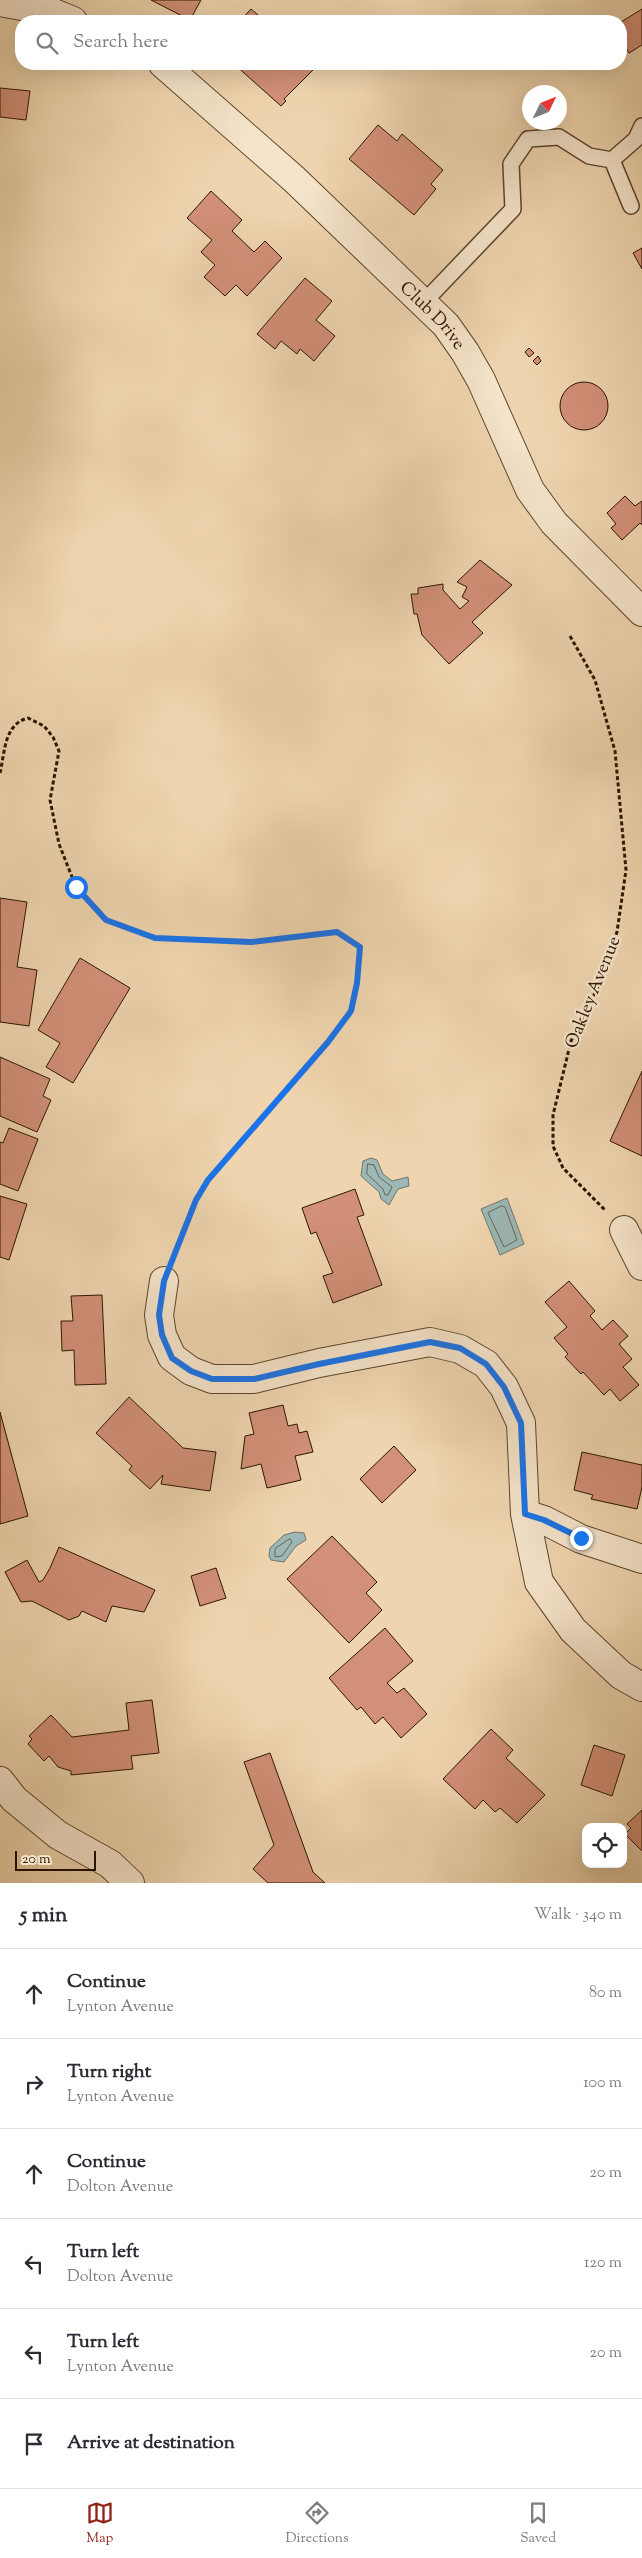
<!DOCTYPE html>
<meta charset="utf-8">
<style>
body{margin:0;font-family:"Sorts Mill Goudy",serif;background:#f7f7f7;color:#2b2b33}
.controls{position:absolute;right:15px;bottom:15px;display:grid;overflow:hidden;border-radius:10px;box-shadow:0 5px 20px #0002}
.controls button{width:45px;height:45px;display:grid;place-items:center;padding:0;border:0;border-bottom:1px solid #e1e1e2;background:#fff;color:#2b2b33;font:25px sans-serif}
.compass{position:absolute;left:522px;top:85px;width:45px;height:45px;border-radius:50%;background:#fff;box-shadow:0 5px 20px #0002;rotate:47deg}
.scale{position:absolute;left:15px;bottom:12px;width:81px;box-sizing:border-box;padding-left:5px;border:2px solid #2b1502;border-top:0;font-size:14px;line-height:18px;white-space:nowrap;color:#2b1502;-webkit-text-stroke:4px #f5e4cb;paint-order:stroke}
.stop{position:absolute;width:15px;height:15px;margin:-11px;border:4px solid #1a73e8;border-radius:50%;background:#fff}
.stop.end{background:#1a73e8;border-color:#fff;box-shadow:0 1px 5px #0008}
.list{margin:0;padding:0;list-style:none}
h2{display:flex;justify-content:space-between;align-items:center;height:65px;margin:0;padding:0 20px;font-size:21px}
h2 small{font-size:16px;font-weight:400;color:#7c7c81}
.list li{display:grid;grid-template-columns:32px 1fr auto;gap:15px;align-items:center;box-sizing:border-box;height:90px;padding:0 20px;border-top:1px solid #e1e1e2}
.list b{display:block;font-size:19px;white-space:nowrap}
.list p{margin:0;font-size:16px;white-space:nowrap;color:#7c7c81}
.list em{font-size:16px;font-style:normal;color:#7c7c81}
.icon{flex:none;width:28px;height:28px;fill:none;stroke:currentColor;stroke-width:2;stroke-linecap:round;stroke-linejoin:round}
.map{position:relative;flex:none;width:642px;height:1883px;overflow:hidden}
.search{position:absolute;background:#fff;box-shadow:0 5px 20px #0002;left:15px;right:15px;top:15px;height:55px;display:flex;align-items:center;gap:12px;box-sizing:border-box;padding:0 18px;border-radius:20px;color:#7c7c81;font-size:19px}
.sheet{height:605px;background:#fff}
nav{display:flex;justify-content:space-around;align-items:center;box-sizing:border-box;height:70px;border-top:1px solid #e1e1e2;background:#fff;font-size:14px;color:#7c7c81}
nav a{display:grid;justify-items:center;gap:2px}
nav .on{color:#8f2418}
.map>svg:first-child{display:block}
.water{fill:#9cb7b4;stroke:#6f766d}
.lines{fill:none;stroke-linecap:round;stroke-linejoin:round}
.shore{stroke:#64665b;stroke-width:1}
.building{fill:#d29078;stroke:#2b1502}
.service-casing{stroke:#5c452d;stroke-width:18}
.minor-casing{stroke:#5c452d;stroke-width:30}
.tertiary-casing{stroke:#5c452d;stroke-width:30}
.path{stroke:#2b1502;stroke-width:3;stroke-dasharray:4 2.5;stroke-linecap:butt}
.service{stroke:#f5e4cb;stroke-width:15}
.minor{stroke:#f5e4cb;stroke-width:28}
.tertiary{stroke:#f5e4cb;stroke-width:28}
.route{stroke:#1a73e8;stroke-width:6}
.labels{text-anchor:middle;stroke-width:5;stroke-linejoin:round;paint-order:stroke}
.street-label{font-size:18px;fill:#2b1502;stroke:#f5e4cb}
</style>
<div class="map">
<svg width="642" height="1883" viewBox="0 0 642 1883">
<rect width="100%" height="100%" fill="#efd5af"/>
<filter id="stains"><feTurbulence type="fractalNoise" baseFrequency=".004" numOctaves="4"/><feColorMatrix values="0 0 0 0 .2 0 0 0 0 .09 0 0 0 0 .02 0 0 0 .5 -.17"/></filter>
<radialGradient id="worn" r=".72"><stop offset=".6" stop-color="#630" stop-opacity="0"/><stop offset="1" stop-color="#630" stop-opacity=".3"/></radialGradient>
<path class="water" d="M371,1158l6,2 6,14 9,7 16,-4 1,9 -11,3 -9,16 -8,-6 -2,-7 -18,-16 2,-15z
M507,1198l17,46 -24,11 -19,-46z
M295,1532l9,1 2,7 -10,6 -12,16 -13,-2 -2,-4 1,-8 14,-13z"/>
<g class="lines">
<path class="shore" d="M368,1164l6,1 5,12 13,10 -4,8h-3l-2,-6 -16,-15z
M502,1206l3,1 12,33 -13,7 -16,-34z
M290,1539l2,3 -10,14 -7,1v-8z"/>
</g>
<path class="building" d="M151,0h50l-11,20z
M251,9l14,12h-25z
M642,9v36l-13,8 -8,-14v-17z
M234,64h74l6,5 -30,30 2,2 -5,5z
M0,88l30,3 -4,29 -26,-3z
M378,125l19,16 5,-7 41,36 -12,14 5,5 -22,26 -65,-56z
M211,191l31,29 -10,11 22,21 11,-11 17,17 -35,38 -11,-11 -11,11 -21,-19 11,-12 -14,-13 11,-12 -25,-22z
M642,248v21l-9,-16z
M305,278l27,23 -16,19 19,16 -21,25 -14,-12 -3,5 -16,-13 -6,8 -18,-15z
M529,348l5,5 -5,4 -4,-5z
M538,356l3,5 -4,4 -4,-4z
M560 406a24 24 0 1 1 48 0a24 24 0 1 1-48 0Z
M625,496l10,10 7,-5v24l-2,-2 -18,17 -11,-12 5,-4 -9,-11z
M480,560l32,25 -40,37 11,11 -34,31 -27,-29 -5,-21h-3l-3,-20h7v-6l25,-4v6l17,19 9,-8 -7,-4 5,-10 -10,-5z
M0,898l27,4 -10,65 20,3 -8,56 -29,-4z
M80,958l50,30 -57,95 -27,-16 14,-24 -22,-13z
M0,1057l50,22 -7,17 8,4 -14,32 -37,-16z
M642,1071v85l-32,-15z
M9,1128l29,11 -20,52 -18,-7v-42l3,1z
M355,1189l9,26 -7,2 25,68 -49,18 -10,-27 10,-3 -17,-41 -5,2 -9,-26z
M0,1196l27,8 -18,56 -9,-3z
M569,1281l26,30 -5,5 12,14 11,-10 15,16 -9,8 13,15 -9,8 16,18 -19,16 -10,-12 -6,6 -21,-23 -2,2 -16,-17 3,-3 -14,-16 13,-11 -22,-25z
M102,1295l4,89 -31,1 -1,-35 -12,1 -1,-30h12l-2,-25z
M129,1397l54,51 33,4 -6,39 -49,-7 2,-9 -13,14 -21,-19 3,-4 -36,-33z
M283,1405l5,21 9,-2 2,9 8,-2 6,21 -18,4 6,24 -34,8 -6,-24 -20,5 4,-33 9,-2 -5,-21z
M0,1412l28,104 -28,8z
M394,1446l22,24 -34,33 -22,-24z
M582,1452l60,13v22l-5,22 -46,-10 2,-4 -19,-5z
M332,1536l45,46 -11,11 16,17 -33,33 -62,-64z
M59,1547l96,43 -11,22 -32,-6 -6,16 -24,-11 -3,5 -10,4 -37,-19 -11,1 -16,-30 22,-12 12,22 4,-2 7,-12z
M216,1568l10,30 -26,8 -9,-30z
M385,1628l28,33 -26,22 10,10 7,-5 23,26 -26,24 -18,-21 -8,7 -14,-17 -4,3 -28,-32z
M152,1700l7,53 -28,3 2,13 -62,6v-4l-13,-4 -9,-11 -5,5 -16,-17 4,-5 -3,-3 22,-21 21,22 57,-7 -3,-27z
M491,1729l22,21 -7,8 39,37 -28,28 -17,-15 -5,4 -12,-12 -8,9 -32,-30z
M594,1745l31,10 -13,41 -31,-11z
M270,1753l43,119 12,11h-57l-15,-14 21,-24 -30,-83z
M642,1810v41l-17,-17 6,-6 -4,-4z"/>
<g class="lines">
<g class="service-casing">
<path id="service" d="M612,160l19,46
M424,302l89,-93 -2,-45 17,-25 31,-2 30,19 23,4 24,-21 6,-13"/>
</g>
<g class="minor-casing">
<path id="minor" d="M624,1230l18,36
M164,1281l-5,34 3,20 10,22 19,14 21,8h42l65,-16 111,-21 30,7 26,15 18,23 17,36 4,91 14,68 34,48 48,45 21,12
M525,1514l19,6 37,19 61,20
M0,1781l14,18 44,36 52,29 20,19"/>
</g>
<g class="tertiary-casing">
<g id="tertiary">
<path d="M0,2l49,9 24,10"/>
<path id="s1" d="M163,64l131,115 152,146 19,27 16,28 49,110 24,33 88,89"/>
</g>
</g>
<path class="path" d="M570,636l25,44 20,71 11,119 -9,62 -17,51 -29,58 -18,74v31l10,22 43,43
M0,773c5,-21 4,-49 28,-55l16,8 9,11 6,14 -9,49 9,44 17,43 30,33 49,18 96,4 86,-10 23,15 -3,36 -6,28 -23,31 -120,138 -12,20 -23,56"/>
<use href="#service" class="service"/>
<use href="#minor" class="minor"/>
<use href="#tertiary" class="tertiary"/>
</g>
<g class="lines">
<path class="route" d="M76,887l30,33 49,18 96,4 86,-10 23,15 -3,36 -6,28 -23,31 -120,138 -12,20 -32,81 -5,34 3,20 10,23 19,13 21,8h42l65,-15 111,-22 30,6 26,16 18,23 17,36 4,91 19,6 37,18"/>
</g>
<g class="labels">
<g class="street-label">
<text dy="6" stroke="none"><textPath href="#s1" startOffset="369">Club Drive</textPath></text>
<text transform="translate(592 992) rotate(-68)" y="6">Oakley Avenue</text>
</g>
</g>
<rect width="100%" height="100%" filter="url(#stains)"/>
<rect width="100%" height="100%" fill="url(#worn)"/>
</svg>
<div class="controls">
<button><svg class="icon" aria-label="locate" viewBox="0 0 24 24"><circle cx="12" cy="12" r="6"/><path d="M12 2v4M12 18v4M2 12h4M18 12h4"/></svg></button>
</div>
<svg class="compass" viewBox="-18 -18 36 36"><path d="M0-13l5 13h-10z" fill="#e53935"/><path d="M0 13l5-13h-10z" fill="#7c7c81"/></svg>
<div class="scale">20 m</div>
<div class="stop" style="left:76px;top:887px"></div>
<div class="stop end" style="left:581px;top:1538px"></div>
<div class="search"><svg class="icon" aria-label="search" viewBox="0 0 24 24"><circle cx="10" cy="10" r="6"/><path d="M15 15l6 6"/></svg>Search here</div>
</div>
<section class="sheet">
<h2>5 min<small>Walk · 340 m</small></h2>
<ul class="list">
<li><svg class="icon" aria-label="ahead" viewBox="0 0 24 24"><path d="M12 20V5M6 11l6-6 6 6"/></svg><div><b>Continue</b><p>Lynton Avenue</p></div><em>80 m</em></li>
<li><svg class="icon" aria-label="right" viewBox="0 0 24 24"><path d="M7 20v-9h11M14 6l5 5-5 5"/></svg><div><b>Turn right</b><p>Lynton Avenue</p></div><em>100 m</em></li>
<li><svg class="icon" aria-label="ahead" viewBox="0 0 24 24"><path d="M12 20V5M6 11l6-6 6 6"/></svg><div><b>Continue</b><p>Dolton Avenue</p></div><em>20 m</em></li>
<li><svg class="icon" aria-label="left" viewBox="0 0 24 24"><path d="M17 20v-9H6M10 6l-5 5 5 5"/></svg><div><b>Turn left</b><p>Dolton Avenue</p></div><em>120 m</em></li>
<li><svg class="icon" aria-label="left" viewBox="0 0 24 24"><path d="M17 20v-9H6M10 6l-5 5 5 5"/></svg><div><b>Turn left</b><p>Lynton Avenue</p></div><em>20 m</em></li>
<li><svg class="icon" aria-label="arrive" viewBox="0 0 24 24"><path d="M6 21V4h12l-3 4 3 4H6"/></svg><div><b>Arrive at destination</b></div></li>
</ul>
</section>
<nav>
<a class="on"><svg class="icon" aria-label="map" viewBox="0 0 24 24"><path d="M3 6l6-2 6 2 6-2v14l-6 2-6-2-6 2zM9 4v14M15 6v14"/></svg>Map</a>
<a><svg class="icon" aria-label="directions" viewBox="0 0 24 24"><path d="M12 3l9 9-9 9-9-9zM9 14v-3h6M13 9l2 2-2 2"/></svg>Directions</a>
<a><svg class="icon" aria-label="saved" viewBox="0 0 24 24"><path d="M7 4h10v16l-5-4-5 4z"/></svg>Saved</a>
</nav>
